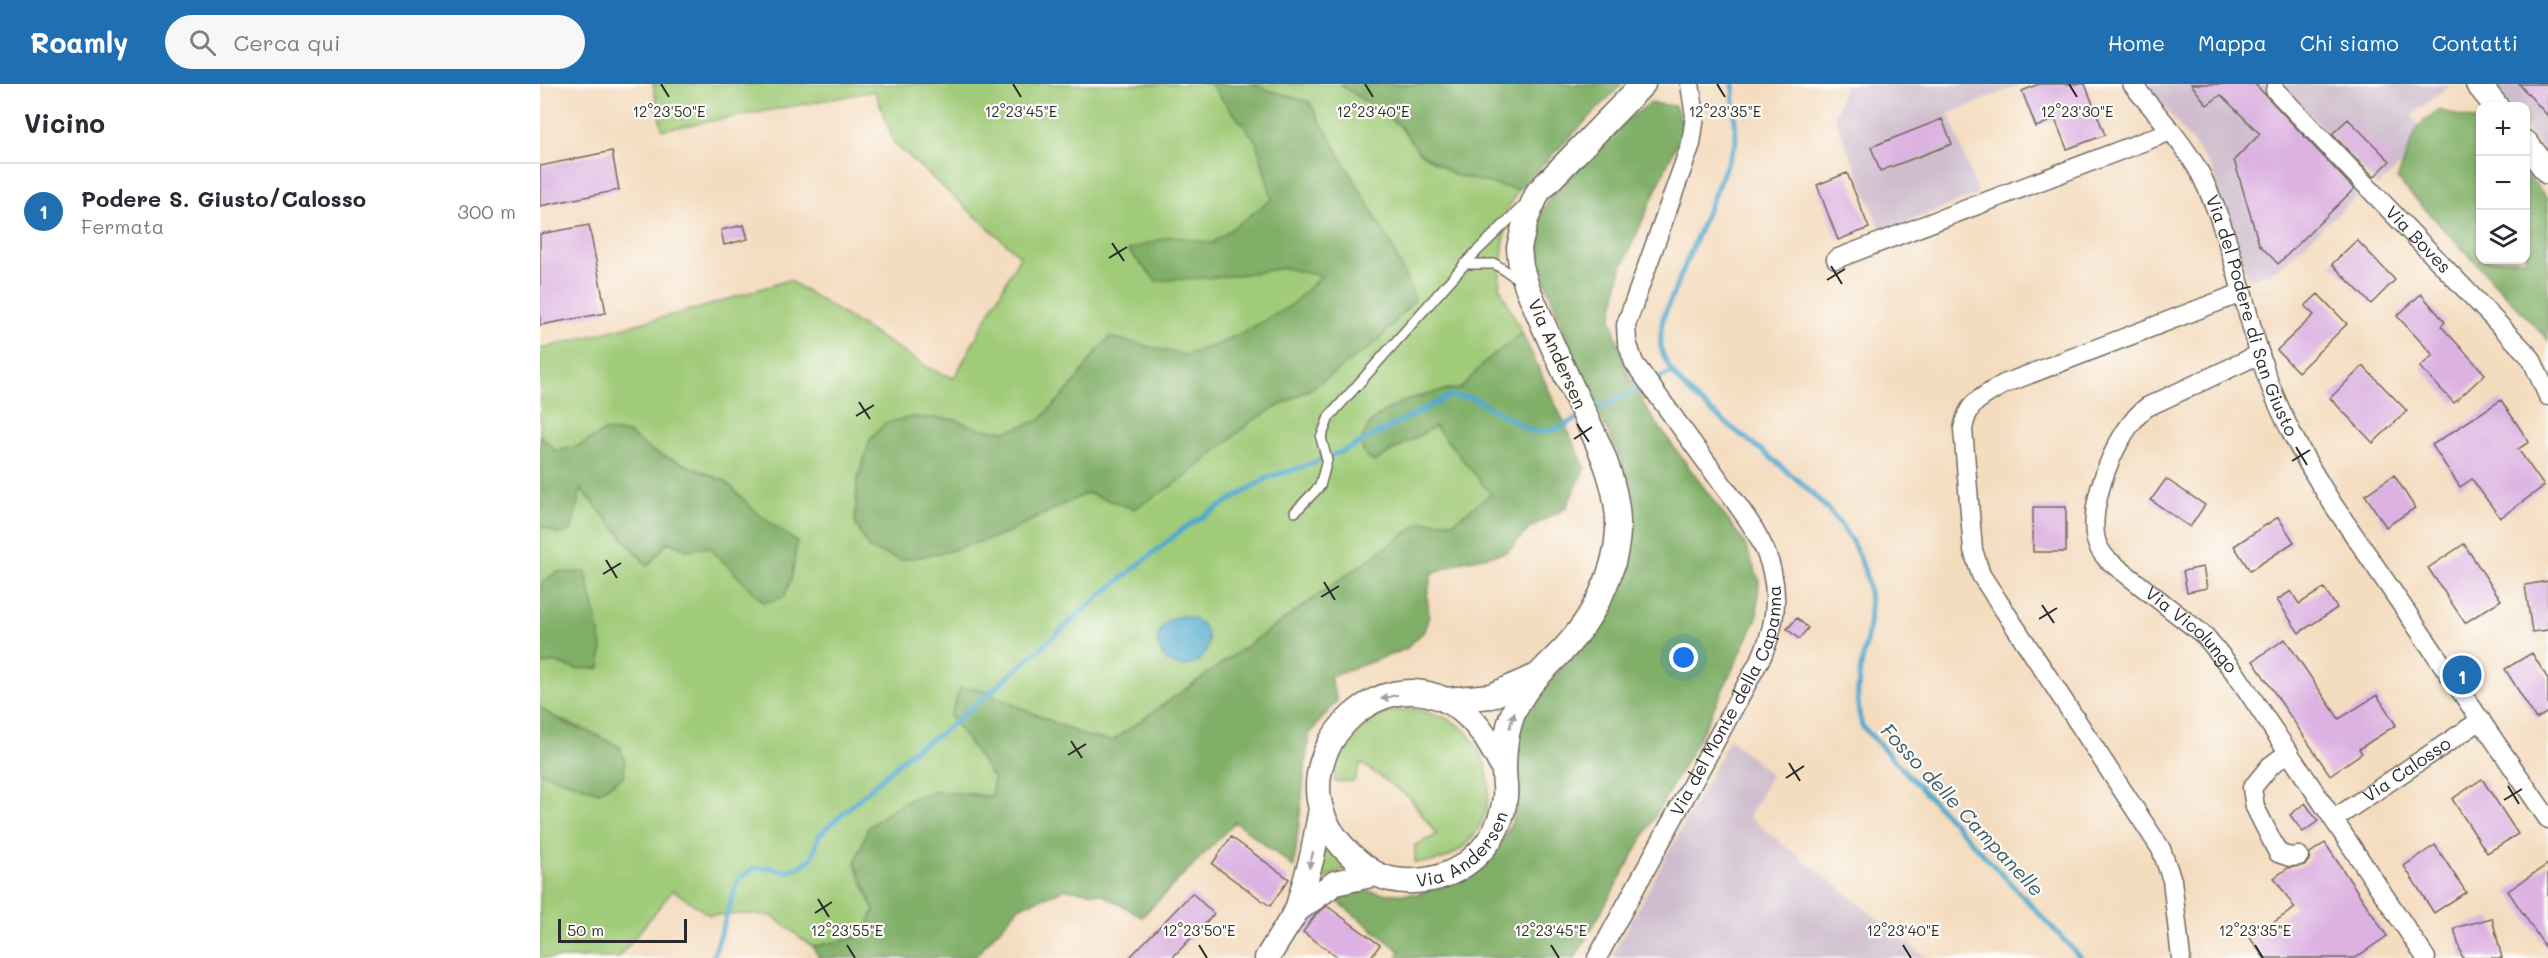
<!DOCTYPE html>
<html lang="it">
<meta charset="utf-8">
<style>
body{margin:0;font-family:Mali,sans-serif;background:#f7f7f7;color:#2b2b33}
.controls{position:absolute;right:18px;top:18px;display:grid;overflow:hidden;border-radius:12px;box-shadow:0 2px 4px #0004}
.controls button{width:54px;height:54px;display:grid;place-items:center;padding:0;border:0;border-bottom:2px solid #e1e1e2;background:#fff;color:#2b2b33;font:30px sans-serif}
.scale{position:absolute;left:18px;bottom:15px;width:129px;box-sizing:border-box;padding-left:6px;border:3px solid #2b2b2b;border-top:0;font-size:16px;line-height:21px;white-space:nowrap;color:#2b2b2b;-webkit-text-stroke:4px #fdfcf7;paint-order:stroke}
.you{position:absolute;left:1144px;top:574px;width:21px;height:21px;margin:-15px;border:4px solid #fff;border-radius:50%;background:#1a73e8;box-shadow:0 0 0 9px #1a73e833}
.badge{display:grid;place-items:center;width:39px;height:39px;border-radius:50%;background:#1f6fb2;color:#fff;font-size:20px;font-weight:700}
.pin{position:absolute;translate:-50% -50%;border:3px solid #fff;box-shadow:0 2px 6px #0006}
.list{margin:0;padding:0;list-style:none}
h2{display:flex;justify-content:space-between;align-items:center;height:78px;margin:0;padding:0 24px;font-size:26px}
h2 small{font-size:20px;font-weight:400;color:#7c7c81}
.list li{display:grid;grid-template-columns:39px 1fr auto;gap:18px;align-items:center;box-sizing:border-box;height:96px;padding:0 24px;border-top:2px solid #e1e1e2}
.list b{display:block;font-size:22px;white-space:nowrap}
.list p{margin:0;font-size:20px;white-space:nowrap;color:#7c7c81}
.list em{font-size:20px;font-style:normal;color:#7c7c81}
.icon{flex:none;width:33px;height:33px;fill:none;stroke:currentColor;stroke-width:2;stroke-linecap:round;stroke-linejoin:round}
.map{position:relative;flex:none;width:2008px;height:874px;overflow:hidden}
header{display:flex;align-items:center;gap:36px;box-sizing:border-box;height:84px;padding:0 30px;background:#1f6fb2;color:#fff}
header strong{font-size:28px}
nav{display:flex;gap:33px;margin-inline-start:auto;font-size:21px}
.search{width:420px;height:54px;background:#f7f7f7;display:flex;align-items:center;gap:15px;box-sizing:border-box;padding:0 21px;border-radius:33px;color:#7c7c81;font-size:22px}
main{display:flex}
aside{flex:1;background:#fff}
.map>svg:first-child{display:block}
.industrial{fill:#cfbdce}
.green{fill:#a0cb78;stroke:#667b52;stroke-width:1.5}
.forest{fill:#80af68;stroke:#566d4a;stroke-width:1.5}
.water{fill:#50a9ce;stroke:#3e6a7c;stroke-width:1.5}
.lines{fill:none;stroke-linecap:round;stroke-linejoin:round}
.stream{stroke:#50a9ce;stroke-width:5}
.building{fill:#ddb2e2}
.service-casing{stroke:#71695f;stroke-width:12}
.minor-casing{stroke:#71695f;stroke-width:21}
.tertiary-casing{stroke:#71695f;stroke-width:27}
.service{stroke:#fff;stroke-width:9}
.minor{stroke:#fff;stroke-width:18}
.tertiary{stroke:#fff;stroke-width:24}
.oneway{fill:#a0a0a0}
.ticks{fill:none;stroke:#2b2b2b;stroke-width:2}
.labels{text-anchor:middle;stroke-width:4.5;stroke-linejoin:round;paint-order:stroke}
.street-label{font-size:18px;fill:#2b2b2b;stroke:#fdfcf7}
.water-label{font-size:20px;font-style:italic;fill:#3a5d6c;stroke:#fdfcf7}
.ticks-label{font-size:15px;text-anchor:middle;fill:#2b2b2b;stroke:#fdfcf7;stroke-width:4.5;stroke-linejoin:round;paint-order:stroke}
</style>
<header>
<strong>Roamly</strong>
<div class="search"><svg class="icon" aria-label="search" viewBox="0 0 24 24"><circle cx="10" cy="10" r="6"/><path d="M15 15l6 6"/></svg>Cerca qui</div>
<nav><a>Home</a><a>Mappa</a><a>Chi siamo</a><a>Contatti</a></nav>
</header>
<main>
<aside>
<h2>Vicino<small></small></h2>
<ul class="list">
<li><span class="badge">1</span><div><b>Podere S. Giusto/Calosso</b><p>Fermata</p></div><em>300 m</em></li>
</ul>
</aside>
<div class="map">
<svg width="2008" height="874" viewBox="0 0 2008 874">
<rect width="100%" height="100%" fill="#fdfcf7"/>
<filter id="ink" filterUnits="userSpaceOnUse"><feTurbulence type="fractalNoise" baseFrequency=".0167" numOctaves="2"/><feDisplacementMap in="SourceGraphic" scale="12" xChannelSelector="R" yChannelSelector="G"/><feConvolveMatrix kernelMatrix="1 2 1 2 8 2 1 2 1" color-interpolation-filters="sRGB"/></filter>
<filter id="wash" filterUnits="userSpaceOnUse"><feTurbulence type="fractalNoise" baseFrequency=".008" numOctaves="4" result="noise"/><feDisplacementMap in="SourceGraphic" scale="24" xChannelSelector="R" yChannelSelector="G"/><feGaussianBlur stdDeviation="1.35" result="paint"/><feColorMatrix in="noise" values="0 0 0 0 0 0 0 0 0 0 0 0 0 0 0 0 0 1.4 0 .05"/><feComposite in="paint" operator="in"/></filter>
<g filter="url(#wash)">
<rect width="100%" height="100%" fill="#f4dcbf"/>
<path class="industrial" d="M1306,0h176l-73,30 29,80 -96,38 -48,-116z
M1607,0h121l-2,3 97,103 -85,79 -29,11 -38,-113z
M1741,0h170l-39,31 13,27 -47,44z
M1950,0h58v72l-22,-28v-22h-18z
M1190,655l41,36 -22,42 178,141h-316z"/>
<path class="green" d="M113,0h687l60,42 19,26 36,23 63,15 -11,21 -8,75 23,47 -35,27 -27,30 -15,-1 -72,73 62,-36 57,68 -39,28h-31l-310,219 -27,-5 -109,-48 -25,28 43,63 -3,18 -24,-4 -50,3 -23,12 -26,20 -13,35 19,47c-3,7 -6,16 -11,22 -8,10 -37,10 -50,15l-41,-31 -20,-2 -43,1 -36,-25 -55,68h-78v-186l59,20 2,-56 -53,-22 -8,-7v-42l14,-3 22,7 26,-22 -5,-19 -40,-56 -17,13v-60l19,9 22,-45 66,76 21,-23 19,8 22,-3 55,56 -7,-90 -32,-32 -73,-30 -24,-18 -23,-2 -27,16 -22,4 -16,-16v-86l163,-42 86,-27 141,89 24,9 66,-122 -126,-113 -19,-52 -213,39z
M872,625c18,4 37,7 51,20 40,37 33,109 -20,130 -8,3 -19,3 -28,4v-18l22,-10 -27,-37 -49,-35 -7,18 -19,1c-6,-30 22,-58 49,-68 8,-4 19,-4 28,-5z
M785,754l26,28 -35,16z"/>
<path class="forest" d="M670,0h44l4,3 51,15 82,142 24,55 -37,42 -64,46 -61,33 -70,59 -49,30 -47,-16 -85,42 -56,17 -45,8 -32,-11 -14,-26 2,-41 13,-42 15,-17 27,-6 41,2 28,10 26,2 33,-11 35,-38 22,-31 13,-14 74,18 32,-10 32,-15 42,-24 31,-30 -37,-8 -53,8 -75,5 -28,-31 43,-14 41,7 60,-44 -16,-58z
M800,0h282l-104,106 -63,-15 -36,-23 -19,-26z
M1110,19l25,3 9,21 -63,142 -10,50 15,51 22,42 96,130 15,38 -2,38 -53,111 -129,229h-178l3,-7 -72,-57 17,-6 44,6h28l29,-9 50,-34 16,-29 4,-29 1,-63 17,-36 60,-57 17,-29 22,-68 -11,-77 -48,-105 -29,-77 -10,-53 13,-28 79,-80z
M1898,26l40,11 2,2v137h46v-86l22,25v141l-151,-161 21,-53z
M982,249l63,134 -19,41 -35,19 -24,25 -43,9 -32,12 -5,23 2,20 -5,15 -18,18 -76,28 7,24 -28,33 -15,133 -59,-45 -93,95 -40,-23 -36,-5 -47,18 -45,51h-155l-6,-11c13,-5 42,-5 50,-15 5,-6 8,-15 11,-22l-19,-47 13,-35 26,-20 23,-12 21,-5 53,6 3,-18 -44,-63 10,-28h16l109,48 27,5 310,-219h31l38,-28 -56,-68 -62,36 -10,-10 -2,-12c3,-6 6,-12 10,-17 17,-20 64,-34 89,-34l27,-29z
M65,347l23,2 24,18 73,30 32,32 40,29 -5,34 -8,21 -20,6 -55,-56 -22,3 -19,-8 -20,24 -67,-77 -10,42 -12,3 -19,-9v-90l16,16 22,-5z
M16,488h30l16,75 -2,21 -24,1 -22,-7 -14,3v-80z
M0,623c22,19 54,26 80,40l5,15 -1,14 -25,16 -59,-20z"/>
<path class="water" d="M618 557a25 25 0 1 1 50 0a25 25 0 1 1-50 0Z"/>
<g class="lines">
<path class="stream" d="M1193,0l3,58 -73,176c-2,15 -5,27 2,41 12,28 43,49 66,68 35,27 72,54 101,87 29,33 44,74 36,118 -6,35 -16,58 -6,94l219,232
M1052,328l80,-40
M173,874l25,-78 16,-12h19l12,4 17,-7 10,-7 7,-23 94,-85 27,-16 68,-57 81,-72 95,-77 85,-51 31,-9 48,-19 101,-53 24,2 60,34 22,-2 25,-13"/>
</g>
<g id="blocks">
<path class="building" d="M1499,0h46l20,51 -38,14 -12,-30 -19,8 -14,-36z
M1651,0h64l99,105 -76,75 -19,-20 -25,-84 26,-26 -39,-39 -14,10z
M1979,0h29v32z
M1402,35l10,25 -72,27 -9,-24z
M1808,35l42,42 -16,16 -42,-43z
M72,67l7,39 -79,16v-40z
M1307,89l22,55 -31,12 -21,-55z
M49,141l17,88 -66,12v-91z
M204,141l4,14 -24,6 -3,-15z
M1817,156l38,40 -24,24 -39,-40z
M1778,210l29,30 -49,48 -21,-22 37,-35 -9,-9z
M1881,210l24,28 -4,4 44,48 -31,29 -34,-36 13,-12 -36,-39z
M1823,282l44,45 -34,32 -43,-45z
M1961,316l28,42 -11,7 26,37 -44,32 -28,-39 -12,8 -28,-42z
M1854,391l21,33 -29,19 -21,-32z
M1626,395l39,26 -15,22 -39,-27z
M1493,423h33v45h-33z
M1738,433l16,25 -44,29 -16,-25z
M1924,460l37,56 -36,23 -37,-55z
M1663,483l4,21 -20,4 -4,-21z
M2008,497v49l-16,2 -7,-47z
M1784,504l13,20 -38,25 -22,-33 14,-9 8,13z
M1257,534l11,10 -9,11 -12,-10z
M1745,555l54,80 38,-24 19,30 -37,24 3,4 -32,22 -77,-114z
M1992,569l16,26v33l-12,7 -31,-50z
M1942,695l36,55 -31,19 -35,-54z
M1765,719l13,18 -15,11 -13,-17z
M691,753l58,42 -19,27 -58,-42z
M1785,759l62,93 -32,22h-91l-14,-20 45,-30 -21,-30 14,-10 17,-3 4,-5 1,-7z
M1895,761l31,47 -32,21 -30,-47z
M2008,780v87l-40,-60z
M652,809l22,21 -42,44h-43z
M787,822l53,39 -10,13h-31l-36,-26 13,-18z
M1952,834l10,40h-40l-8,-30z"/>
</g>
</g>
<g filter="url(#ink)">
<use href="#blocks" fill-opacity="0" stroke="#71695f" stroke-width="1.5"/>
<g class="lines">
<g class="service-casing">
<path id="service" d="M924,180h31l25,16
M755,428l25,-26 7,-26 -6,-22 8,-21 143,-161 51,-50"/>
</g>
<g class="minor-casing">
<g id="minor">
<path id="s1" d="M1592,0c24,29 51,58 69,91 31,62 43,134 65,199 16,46 40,88 66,129l216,316"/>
<path id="s2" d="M1735,6l256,268 17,38"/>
<path d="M1296,175l335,-128"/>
<path id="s3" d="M1720,270l-113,53c-30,22 -60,97 -51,133 2,8 6,14 12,20l97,76 31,38 190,284"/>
<path d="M1749,668l-19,14 -18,22 3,19 23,46 12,4 9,-1"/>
<path id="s4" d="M1794,735l147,-99"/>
<path id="s5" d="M1057,874l165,-302c12,-27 17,-55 10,-84 -8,-37 -36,-68 -57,-98 -27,-37 -54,-74 -81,-111l-7,-21 -1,-17 65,-181 4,-28 -5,-32"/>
<path d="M1641,874l-9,-78 -11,-31 -180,-274 -8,-25 -10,-121c5,-28 18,-31 41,-45l237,-91"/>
</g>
</g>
<g class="tertiary-casing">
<g id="tertiary">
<path d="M1938,0l18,22"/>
<path d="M1986,59l22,29"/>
<path d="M906,616l45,-4 43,-19"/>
<path id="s6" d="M964,686c-14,-28 -31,-58 -61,-71 -64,-29 -134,37 -124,101 4,29 28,55 52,71 17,11 40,12 60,8 39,-8 70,-41 74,-82 1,-9 -1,-18 -1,-28 0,-22 3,-46 14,-66 12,-22 30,-37 47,-55 28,-30 51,-75 53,-117 2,-49 -24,-96 -44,-139 -17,-36 -33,-71 -48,-108l-5,-17 -2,-19 7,-29 12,-27 105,-108"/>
<path d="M757,826l38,-27 40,-9"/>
<path d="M727,874l30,-48 15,-53 9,-48"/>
</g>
</g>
<use href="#service" class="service"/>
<use href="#minor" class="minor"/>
<use href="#tertiary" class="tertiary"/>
</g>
<defs><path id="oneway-solid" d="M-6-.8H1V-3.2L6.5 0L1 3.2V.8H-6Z" transform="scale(1.5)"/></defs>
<g class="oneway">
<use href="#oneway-solid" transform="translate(849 613) rotate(165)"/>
<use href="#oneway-solid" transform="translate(972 636) rotate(-74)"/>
<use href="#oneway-solid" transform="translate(771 776) rotate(104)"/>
</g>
</g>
<path class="ticks" d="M121,0l8,13M473,0l8,13M825,0l8,13M1177,0l8,13M1529,0l8,13M572,159l12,18M569,174l18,-11M1291,182l11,18M1287,196l18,-11M319,318l11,17M316,332l18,-11M1037,340l12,18M1034,355l18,-12M1756,363l11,18M1752,377l18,-11M66,476l11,18M63,490l18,-11M784,498l11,18M781,513l18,-11M1502,521l12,18M1499,535l18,-11M531,657l11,17M528,671l18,-11M1249,679l11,18M1246,694l18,-12M1968,702l11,18M1964,716l18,-11M278,815l11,18M275,829l17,-11M307,861l8,13M659,861l8,13M1011,861l8,13M1363,861l8,13M1715,861l8,13"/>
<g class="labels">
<g class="street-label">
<text dy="6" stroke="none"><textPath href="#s2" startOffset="207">Via Boves</textPath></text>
<text dy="6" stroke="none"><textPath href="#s1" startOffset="264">Via del Podere di San Giusto</textPath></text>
<text transform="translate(1017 270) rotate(66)" y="6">Via Andersen</text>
<text dy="6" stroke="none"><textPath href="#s3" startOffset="405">Via Vicolungo</textPath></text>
<text dy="6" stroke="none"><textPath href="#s5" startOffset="290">Via del Monte della Capanna</textPath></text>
<text dy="6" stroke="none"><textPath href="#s4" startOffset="88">Via Calosso</textPath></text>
<text dy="6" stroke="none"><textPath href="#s6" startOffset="484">Via Andersen</textPath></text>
</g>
<g class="water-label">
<text transform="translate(1422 726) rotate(47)" y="7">Fosso delle Campanelle</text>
</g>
</g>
<g class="ticks-label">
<text x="1185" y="33">12°23'35"E</text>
<text x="129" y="33">12°23'50"E</text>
<text x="481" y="33">12°23'45"E</text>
<text x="833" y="33">12°23'40"E</text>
<text x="1537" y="33">12°23'30"E</text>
<text x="307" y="852">12°23'55"E</text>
<text x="659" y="852">12°23'50"E</text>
<text x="1011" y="852">12°23'45"E</text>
<text x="1363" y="852">12°23'40"E</text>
<text x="1715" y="852">12°23'35"E</text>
</g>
</svg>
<div class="controls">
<button>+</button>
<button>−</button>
<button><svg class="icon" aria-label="layers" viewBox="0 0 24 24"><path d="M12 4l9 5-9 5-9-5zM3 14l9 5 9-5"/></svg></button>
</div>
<div class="scale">50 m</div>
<div class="you"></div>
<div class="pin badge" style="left:1922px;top:591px">1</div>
</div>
</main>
